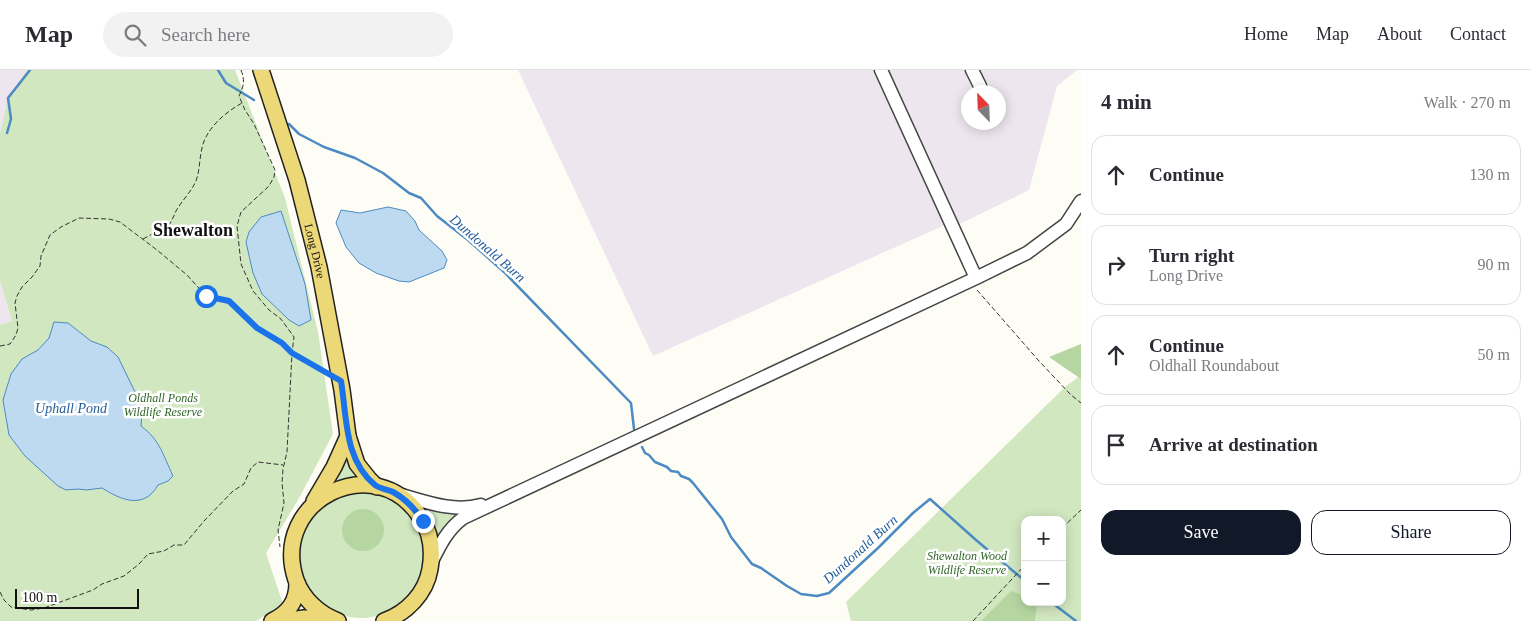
<!DOCTYPE html>
<meta charset="utf-8">
<style>
body{margin:0;font-family:Georgia,serif;background:#f2f2f3;color:#2b2b33}
.controls{position:absolute;right:15px;bottom:15px;display:grid;overflow:hidden;border-radius:10px;box-shadow:0 2px 12px #0003}
.controls button{width:45px;height:45px;display:grid;place-items:center;padding:0;border:0;border-bottom:1px solid #e1e1e2;background:#fff;color:#2b2b33;font:25px sans-serif}
.compass{position:absolute;left:961px;top:15px;width:45px;height:45px;border-radius:50%;background:#fff;box-shadow:0 2px 12px #0003;rotate:337deg}
.scale{position:absolute;left:15px;bottom:12px;width:124px;box-sizing:border-box;padding-left:5px;border:2px solid #111;border-top:0;font-size:14px;line-height:18px;white-space:nowrap;color:#111;-webkit-text-stroke:4px #fff;paint-order:stroke}
.stop{position:absolute;width:15px;height:15px;margin:-11px;border:4px solid #1a73e8;border-radius:50%;background:#fff}
.stop.end{background:#1a73e8;border-color:#fff;box-shadow:0 1px 5px #0008}
.list{margin:0;padding:0;list-style:none}
h2{display:flex;justify-content:space-between;align-items:center;height:65px;margin:0;padding:0 20px;font-size:21px}
h2 small{font-size:16px;font-weight:400;color:#7c7c81}
.list li{display:grid;grid-template-columns:32px 1fr auto;gap:15px;align-items:center;box-sizing:border-box;height:80px;margin:0 10px 10px;padding:0 10px;border:1px solid #e1e1e2;border-radius:15px}
.list b{display:block;font-size:19px;white-space:nowrap}
.list p{margin:0;font-size:16px;white-space:nowrap;color:#7c7c81}
.list em{font-size:16px;font-style:normal;color:#7c7c81}
.actions{display:flex;gap:10px;padding:15px 20px}
.actions a{flex:1;padding:11px 0;border:1px solid #111827;border-radius:15px;text-align:center;font-size:18px;color:#111827}
.actions .main{background:#111827;color:#fff}
.icon{flex:none;width:28px;height:28px;fill:none;stroke:currentColor;stroke-width:2;stroke-linecap:round;stroke-linejoin:round}
.map{position:relative;flex:none;width:1081px;height:551px;overflow:hidden}
header{display:flex;align-items:center;gap:30px;box-sizing:border-box;height:70px;padding:0 25px;background:#fff;border-bottom:1px solid #e1e1e2}
header strong{font-size:24px}
nav{display:flex;gap:28px;margin-inline-start:auto;font-size:18px}
.search{width:350px;height:45px;background:#f2f2f3;display:flex;align-items:center;gap:12px;box-sizing:border-box;padding:0 18px;border-radius:28px;color:#7c7c81;font-size:19px}
main{display:flex}
aside{flex:1;background:#fff}
.map>svg:first-child{display:block}
.industrial{fill:#eee6ee;fill-rule:evenodd}
.green{fill:#d1e7c0;fill-rule:evenodd}
.forest{fill:#b5d6a1}
.water{fill:#bedaf1;stroke:#4b8ac2}
.lines{fill:none;stroke-linecap:round;stroke-linejoin:round}
.stream{stroke:#4b8ac2;stroke-width:2.5}
.minor-casing{stroke:#444;stroke-width:15}
.major-casing{stroke:#222;stroke-width:18}
.path{stroke:#333;stroke-width:1;stroke-dasharray:5 2.5;stroke-linecap:butt}
.minor{stroke:#fff;stroke-width:12}
.major{stroke:#ecd877;stroke-width:15}
.route{stroke:#1a73e8;stroke-width:6}
.labels{text-anchor:middle;stroke-width:5;stroke-linejoin:round;paint-order:stroke}
.street-label{font-size:12px;fill:#111;stroke:#fff}
.park-label{font-size:12px;font-style:italic;fill:#2e6425;stroke:#fff}
.water-label{font-size:14px;font-style:italic;fill:#235d99;stroke:#fff}
.district-label{font-size:18px;font-weight:bold;fill:#111;stroke:#fff}
</style>
<header>
<strong>Map</strong>
<div class="search"><svg class="icon" aria-label="search" viewBox="0 0 24 24"><circle cx="10" cy="10" r="6"/><path d="M15 15l6 6"/></svg>Search here</div>
<nav><a>Home</a><a>Map</a><a>About</a><a>Contact</a></nav>
</header>
<main>
<div class="map">
<svg width="1081" height="551" viewBox="0 0 1081 551">
<rect width="100%" height="100%" fill="#fefdf5"/>
<path class="industrial" d="M0,0h27l-19,28 -8,35z
M518,0h559l-20,16 -28,104 -71,35 -2,-5 -303,136zM968,22h30v30h-30z
M0,211l12,40 -12,5z"/>
<path class="green" d="M27,0h208l50,128 33,134 15,102 -35,66 -32,53 17,51 -27,17h-256v-296l12,-4 -12,-40v-148l8,-35z
M1081,305v246h-230l-5,-19 219,-215zM1025,450h37v82h-37z
M346,390l3,2 13,16 -23,2 -2,-1z
M298 485a63 63 0 1 1 126 0a63 63 0 1 1-126 0Z
M423,436l35,6 1,3 -11,9 -11,15 -9,-23 -6,-8z"/>
<path class="forest" d="M1081,274v35l-32,-22z
M342 460a21 21 0 1 1 42 0a21 21 0 1 1-42 0Z
M1011,521l14,5v6h12l-2,19h-54z"/>
<path class="water" d="M388,137l18,4 9,10 4,9 23,21 5,9 -3,8 -35,14 -10,-1 -23,-8 -17,-10 -13,-16 -10,-24 5,-13 19,3z
M281,141l24,73 6,36 -12,6 -10,-6 -27,-26 -9,-21 -7,-31 3,-10 12,-15z
M54,252l14,1 23,18 16,6 11,10 18,37 6,18 -1,14c19,14 22,29 32,50l-5,5 -10,4c-14,25 -37,15 -56,3l-16,2 -8,-1 -12,1 -8,-4 -33,-30 -16,-21 -6,-35 8,-26 11,-15 16,-9 11,-12z"/>
<g class="lines">
<path class="stream" d="M218,0l8,13 28,17
M289,54l10,10 25,13 31,11 28,15 26,20 12,5 16,18 31,24 36,32 127,131 3,26
M7,63l4,-14 -3,-21 22,-28
M642,377l3,6 4,2 6,7 12,5 4,4 7,1 3,4 8,3 4,4 29,36 9,18 21,27 9,4 26,18 14,8 16,2 12,-3 49,-45 35,-35 17,-14 46,41 49,41
M1051,532l25,19"/>
<g class="minor-casing">
<path id="minor" d="M972,0l8,16
M976,208l51,-25 39,-29 15,-23
M398,424c26,7 55,19 83,11
M431,493c9,-18 16,-33 32,-45l513,-240 -95,-208"/>
</g>
<g class="major-casing">
<g id="major">
<path id="s1" d="M261,0l36,110 22,87 23,123 6,46 9,28 12,15 8,8"/>
<path d="M314,431l20,-34 14,-31"/>
<path d="M272,551c17,-8 25,-20 25,-38"/>
<path d="M284,551l20,-3h27"/>
<path d="M338,551c-19,-7 -35,-22 -42,-41 -27,-80 80,-133 125,-62 10,15 12,34 9,51 -4,24 -23,44 -46,52"/>
</g>
</g>
<path class="path" d="M241,0c4,10 3,16 -2,26l6,14 9,14 21,46 -1,7 -5,9 -28,26 -4,14 4,38 12,27 16,19 12,9 13,18 -2,16 -5,99 -4,17 -1,14 2,20 -6,27 2,17
M143,169l11,-6 11,-2c5,-6 8,-13 11,-20 5,-9 13,-17 18,-26 6,-10 5,-25 8,-37 4,-20 24,-36 40,-45
M977,220l62,71 32,34 10,8
M0,276l10,-2 6,-9 2,-7 -3,-25 2,-7 5,-9 10,-10 8,-11 1,-10 9,-21 11,-8 18,-9 30,1 11,3 37,28 30,25 19,21 23,5 28,27 25,15 10,10 35,20
M1062,458l19,-18
M0,522l4,8 7,7 20,3 13,-2 49,-18 9,-6 22,-8 15,-12 9,-10 16,-3 10,-6h10l20,-24 29,-30 11,-7 7,-16 7,-6 25,3
M973,551l52,-56"/>
<use href="#minor" class="minor"/>
<use href="#major" class="major"/>
</g>
<g class="lines">
<path class="route" d="M206,226l23,5 28,27 25,15 10,10 49,28c6,36 3,79 34,104 5,4 12,4 18,7 13,7 22,17 30,29"/>
</g>
<g class="labels">
<g class="street-label">
<text dy="4" stroke="none"><textPath href="#s1" startOffset="189">Long Drive</textPath></text>
</g>
<g class="park-label">
<text x="163" y="332">Oldhall Ponds<tspan x="163" dy="14">Wildlife Reserve</tspan></text>
<text x="967" y="490">Shewalton Wood<tspan x="967" dy="14">Wildlife Reserve</tspan></text>
</g>
<g class="water-label">
<text transform="translate(488 178) rotate(41)" y="5">Dundonald Burn</text>
<text x="71" y="343">Uphall Pond</text>
<text transform="translate(860 479) rotate(-42)" y="5">Dundonald Burn</text>
</g>
<g class="district-label">
<text x="193" y="166">Shewalton</text>
</g>
</g>
</svg>
<div class="controls">
<button>+</button>
<button>−</button>
</div>
<svg class="compass" viewBox="-18 -18 36 36"><path d="M0-13l5 13h-10z" fill="#e53935"/><path d="M0 13l5-13h-10z" fill="#7c7c81"/></svg>
<div class="scale">100 m</div>
<div class="stop" style="left:206px;top:226px"></div>
<div class="stop end" style="left:423px;top:451px"></div>
</div>
<aside>
<h2>4 min<small>Walk · 270 m</small></h2>
<ul class="list">
<li><svg class="icon" aria-label="ahead" viewBox="0 0 24 24"><path d="M12 20V5M6 11l6-6 6 6"/></svg><div><b>Continue</b></div><em>130 m</em></li>
<li><svg class="icon" aria-label="right" viewBox="0 0 24 24"><path d="M7 20v-9h11M14 6l5 5-5 5"/></svg><div><b>Turn right</b><p>Long Drive</p></div><em>90 m</em></li>
<li><svg class="icon" aria-label="ahead" viewBox="0 0 24 24"><path d="M12 20V5M6 11l6-6 6 6"/></svg><div><b>Continue</b><p>Oldhall Roundabout</p></div><em>50 m</em></li>
<li><svg class="icon" aria-label="arrive" viewBox="0 0 24 24"><path d="M6 21V4h12l-3 4 3 4H6"/></svg><div><b>Arrive at destination</b></div></li>
</ul>
<div class="actions"><a class="main">Save</a><a>Share</a></div>
</aside>
</main>
